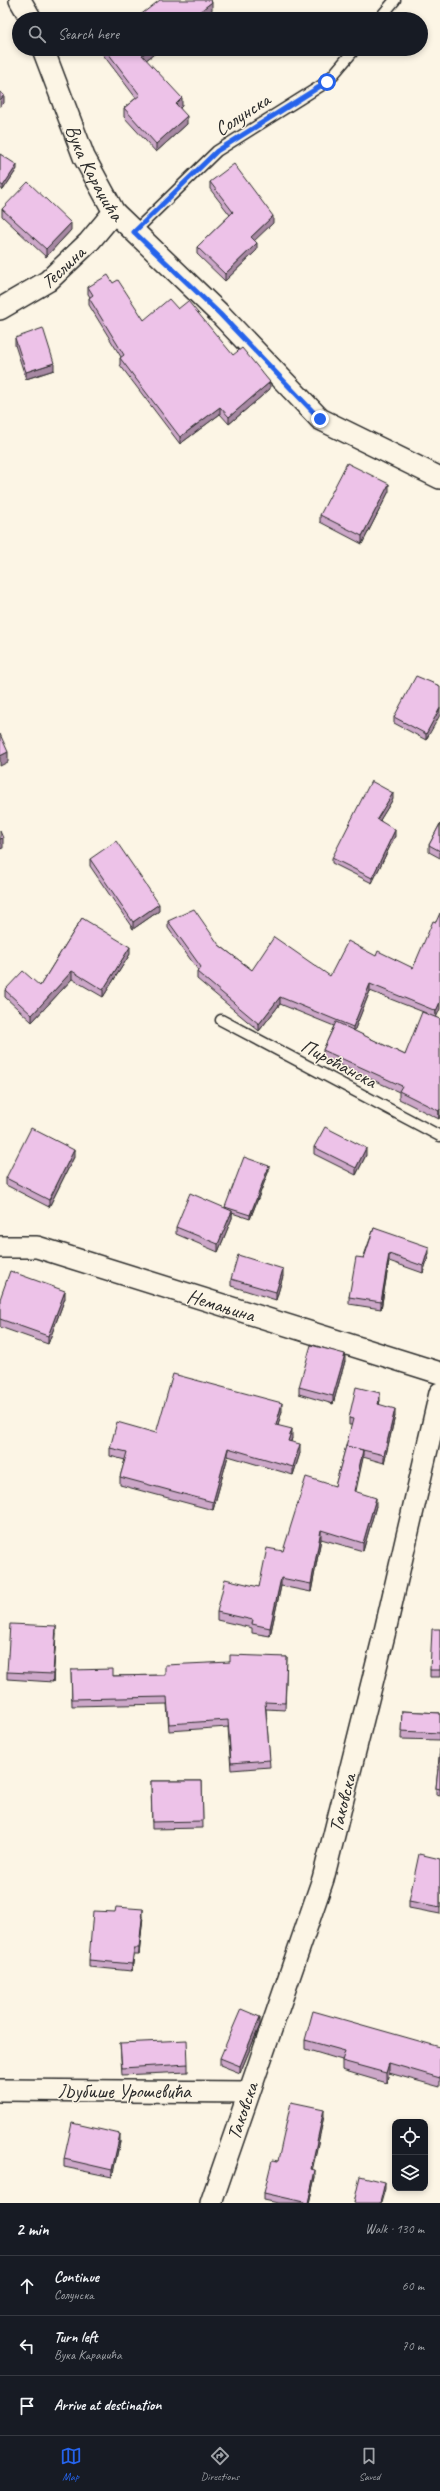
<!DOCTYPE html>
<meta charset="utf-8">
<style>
body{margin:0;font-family:Caveat,sans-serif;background:#242831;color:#f1f3f6}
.controls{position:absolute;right:12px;bottom:12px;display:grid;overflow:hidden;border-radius:8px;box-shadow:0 2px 6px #0003}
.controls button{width:36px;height:36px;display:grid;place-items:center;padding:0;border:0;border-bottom:1px solid #363941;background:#171b24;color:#f1f3f6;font:20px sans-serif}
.stop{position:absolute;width:12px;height:12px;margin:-9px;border:3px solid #2563eb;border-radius:50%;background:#fff}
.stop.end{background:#2563eb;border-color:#fff;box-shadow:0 1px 4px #0008}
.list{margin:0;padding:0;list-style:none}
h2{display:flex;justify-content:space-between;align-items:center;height:52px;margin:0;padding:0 16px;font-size:17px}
h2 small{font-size:13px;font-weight:400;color:#9ea1a6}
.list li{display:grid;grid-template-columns:26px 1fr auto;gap:12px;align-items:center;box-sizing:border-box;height:60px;padding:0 16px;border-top:1px solid #363941}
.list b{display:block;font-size:15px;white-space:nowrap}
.list p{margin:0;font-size:13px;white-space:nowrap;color:#9ea1a6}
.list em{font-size:13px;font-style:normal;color:#9ea1a6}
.icon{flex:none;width:22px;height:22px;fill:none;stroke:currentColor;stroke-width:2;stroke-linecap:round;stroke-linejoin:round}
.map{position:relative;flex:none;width:440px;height:2203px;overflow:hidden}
.search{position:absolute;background:#171b24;box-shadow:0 2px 6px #0003;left:12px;right:12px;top:12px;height:44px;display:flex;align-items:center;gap:10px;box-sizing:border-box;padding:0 14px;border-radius:22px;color:#9ea1a6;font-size:15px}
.sheet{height:232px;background:#171b24}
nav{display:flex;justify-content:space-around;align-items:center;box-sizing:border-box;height:56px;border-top:1px solid #363941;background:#171b24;font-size:11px;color:#9ea1a6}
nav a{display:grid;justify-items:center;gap:2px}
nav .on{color:#2563eb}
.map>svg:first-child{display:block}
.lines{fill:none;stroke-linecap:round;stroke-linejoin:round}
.lane-casing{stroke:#2b2b2b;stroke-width:13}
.street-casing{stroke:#2b2b2b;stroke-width:24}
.lane{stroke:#fcf5e5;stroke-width:10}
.street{stroke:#fcf5e5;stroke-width:21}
.wall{fill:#cca7c8;stroke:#2b2b2b;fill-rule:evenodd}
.shaded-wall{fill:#a688a2;stroke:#2b2b2b}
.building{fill:#edc2e8;stroke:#2b2b2b}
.route{stroke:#2563eb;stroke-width:5}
.labels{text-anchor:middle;stroke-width:3;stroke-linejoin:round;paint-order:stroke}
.street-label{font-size:20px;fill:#2b2b2b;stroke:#fcf5e5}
</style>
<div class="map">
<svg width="440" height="2203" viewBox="0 0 440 2203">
<rect width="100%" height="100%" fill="#fcf5e5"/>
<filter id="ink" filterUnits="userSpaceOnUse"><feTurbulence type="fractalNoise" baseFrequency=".025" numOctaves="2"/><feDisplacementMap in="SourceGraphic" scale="8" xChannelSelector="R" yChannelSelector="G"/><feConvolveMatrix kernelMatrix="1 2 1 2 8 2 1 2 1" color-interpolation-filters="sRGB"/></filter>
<g filter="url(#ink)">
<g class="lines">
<g class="lane-casing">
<path id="lane" d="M379,19l16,-19
M134,232l83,-81 110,-69 28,-33
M221,1020l219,116"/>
</g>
<g class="street-casing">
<g id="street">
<path d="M20,0l11,19"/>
<path id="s1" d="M43,49l41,108 30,55 106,102 100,105 120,59"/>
<path id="s2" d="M0,309l48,-28 41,-39 25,-30"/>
<path d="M0,1247h37l403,126"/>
<path d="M0,2090l249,2"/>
<path d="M211,2203l112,-324 62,-248 55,-238"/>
</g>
</g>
<use href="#lane" class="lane"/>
<use href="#street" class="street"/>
</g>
<path class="wall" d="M101,49h60l-15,11 36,46 -2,2 7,16 -31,28 -32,-35v-9l12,-10 -35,-46z
M0,154l17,15 -14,21 -3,-2z
M210,182l63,41 -19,17 3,10 -32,31 -28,-27v-7l33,-32 -20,-26z
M2,209l69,21 -25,27 -44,-41z
M113,283l31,37 34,-11 55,46 37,34 -41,35 -9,-10 -40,30 -60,-79v-7l1,-1 -32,-52v-7l1,-1 -2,-3v-7z
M15,338l39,32 -28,9 -11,-34z
M389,491l-27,53 -42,-22v-7z
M440,686l-14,54 -32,-17v-6z
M393,799l-13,21 15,16 -23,47 -40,-20v-5z
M440,824v34l-11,-6v-7z
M90,859l69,52 -26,18 -43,-63z
M82,918l48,36 -27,43 -31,-18 -40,43 -27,-25v-7l35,-4z
M168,921l51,24 33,25 78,6 46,-20 37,12 23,-46v96l4,1 -1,100 -40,-20v-7l-76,-35v-7l11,-24 -54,-22 -21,27 -62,-52v-7l1,-2 -30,-42zM370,991l56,22 -21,42 -51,-24z
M314,1147l52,8 -10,20 -42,-21z
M74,1157l-25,50 -43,-22v-7z
M269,1170l-19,49 -18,-6v5l-14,34 -42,-18v-7l49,-19v-1z
M374,1228l55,26 -6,19 -34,-12 -8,48 -32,-5v-7z
M283,1276l-7,24 -45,-14v-7z
M65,1298l-17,46 -48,-17v-28z
M345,1361l-12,43 -34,-10v-7z
M380,1400l-1,5 16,11 -11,47 -21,-6 -8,35 21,14 -13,45 -42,-12 -10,53 -30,-6 -11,50 -18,-3v-5l-35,-8v-8l42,-25 24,-36 52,-65 17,-61h-3v-7z
M282,1411l-4,14 14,13 -1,4 9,11 -7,22 -65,-19 -15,54 -93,-25v-8l5,-17 -15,-4v-8l46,-15z
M440,1629v48h-10v-7z
M56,1633l-3,49 -46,-3v-7z
M287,1657l-2,53 -19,-1 4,58 -39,3 -3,-43 -59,4 -2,-27 -95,2 -1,-36 42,6 52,-1 65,-13z
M402,1711l38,2v27l-39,-1z
M440,1749v47l-4,-1v-7z
M151,1781h51l1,47 -51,1z
M440,1859v55l-31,-6v-7z
M143,1916l-4,39h-5l-2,16 -43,-4v-7z
M260,2025l-20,48 -20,-8v-7z
M305,2040l135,7v40l-51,-14 -3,10 -44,-13v-10l-37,-11z
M120,2043l68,21v8l-66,3z
M324,2116l-12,53 3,8 -6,26h-31l-14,-3v-7l14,-32z
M120,2141l-8,36 -48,-10v-8z"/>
<path class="shaded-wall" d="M212,2v8l-12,9h-10z
M150,49h11l-19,14v-8z
M4,95v8l-4,4v-7z
M182,98v8l-6,6v-8z
M187,116v8l-31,28v-8z
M17,165v4l-14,21v-4z
M273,216v7l-22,21v-7z
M71,223v7l-25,27v-8z
M257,243v7l-32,31v-7z
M54,363v7l-28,9v-7z
M270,382v7l-41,35v-7z
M220,407v7l-40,30v-7z
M389,484v7l-27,53v-8z
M440,708v7l-14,25v-6z
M8,752v10l-8,4v-10z
M393,793v6l-16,26v-6z
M395,830v6l-23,47v-5z
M3,838v10l-3,1v-10z
M159,904v7l-26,18v-7z
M130,947v7l-27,43v-7z
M72,971v8l-40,43v-7z
M370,984v7l-17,43v-7z
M280,997v7l-21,27v-7z
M440,1002v7l-4,9v-7z
M440,1109v7l-1,3v-8z
M366,1148v7l-10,20v-7z
M74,1150v7l-25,50v-7z
M269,1166v4l-19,49v-4z
M232,1211v7l-14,34v-8z
M429,1247v7l-6,19v-7z
M389,1254v7l-8,48v-7z
M283,1269v7l-7,24v-8z
M65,1291v7l-17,46v-8z
M345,1354v7l-12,43v-8z
M380,1393v7l-2,11v-7z
M282,1403v8l-6,22v-8z
M395,1409v7l-11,47v-8z
M292,1429v9l-4,11v-8z
M300,1444v9l-7,22v-8z
M228,1448v8l-15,54v-8z
M363,1450v8l-9,42v-9z
M376,1498v8l-13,45v-8z
M321,1530v9l-10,53v-8z
M281,1578v8l-11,50v-8z
M56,1626v7l-3,49v-8z
M143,1909v7l-4,39v-7z
M134,1948v7l-2,16v-7z
M260,2017v8l-20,48v-7z
M389,2063v10l-3,10v-10z
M324,2109v7l-13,60v-7z
M120,2134v7l-8,36v-7z
M315,2170v7l-6,26h-1z
M385,2182v7l-4,14h-1z"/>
<path class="building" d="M160,0h50l2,2 -22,17h-55z
M105,49h45l-8,6 40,43 -6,6 11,12 -31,28 -32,-36 16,-13z
M0,92l4,3 -4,5z
M0,154l17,11 -14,21 -3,-2z
M234,164l39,52 -22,21 6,6 -32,31 -28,-27 36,-35 -23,-30z
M28,182l43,41 -25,26 -44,-40z
M108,275l5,8 5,-3 26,40 25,-21 9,10 10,-8 45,54 9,-7 28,34 -41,35 -9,-10 -40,30 -60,-79 4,-3 -35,-57 4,-3 -5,-8z
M43,328l11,35 -28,9 -11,-34z
M347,463l42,21 -27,52 -42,-21z
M416,676l24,10v22l-14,26 -32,-17z
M0,734l8,18 -8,4z
M371,781l22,12 -16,26 18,11 -23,48 -40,-20z
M440,824v27l-11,-6z
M0,831l3,7 -3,1z
M116,841l43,63 -26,18 -43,-63z
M194,909l25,36 33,25 22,-33 56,39 18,-35 28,15 2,-5 35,17 20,-47 3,1 4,-9v89l-4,9 -66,-27 -17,43 -73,-30 -21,27 -62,-52 4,-5 -33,-46z
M82,918l48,29 -27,43 -31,-19 -40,44 -27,-25 18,-19 17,15z
M422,1012l18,7v90l-1,2 -40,-20 3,-5 -79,-36 13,-28 69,33z
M325,1127l41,21 -10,20 -42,-21z
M31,1128l43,22 -25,50 -43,-22z
M244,1157l25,9 -19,49 -25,-8z
M190,1193l42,18 -14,33 -42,-17z
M374,1228l55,19 -6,19 -34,-12 -8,48 -32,-5 7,-40 8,1z
M238,1255l45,14 -7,23 -45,-13z
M10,1271l55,20 -17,45 -48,-17v-20z
M311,1345l34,9 -12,42 -34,-9z
M173,1374l109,29 -6,22 16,4 -4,12 12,3 -7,23 -65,-19 -15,54 -93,-25 7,-25 -17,-4 7,-26 39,11z
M356,1387l24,6 -2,11 17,5 -11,46 -38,-9 7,-27 -4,-1z
M346,1446l17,4 -9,41 22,7 -13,45 -42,-13 -10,54 -30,-6 -11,50 -18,-4 1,-4 -36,-8 8,-33 34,8 8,-39 16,3 23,-74 29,9z
M10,1624l46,2 -3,48 -46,-2z
M432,1629h8v41h-10z
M230,1655l57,2 -2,46 -20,-1 5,58 -39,3 -3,-43 -59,4 -2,-27 -95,2 -1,-29 42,-1v7l52,-1v-10l65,-3z
M402,1711l38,2v20l-39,-2z
M440,1749v40l-4,-1z
M151,1781h51l1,40 -51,1z
M419,1854l21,5v48l-31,-6z
M116,1907l27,2 -4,39h-5l-2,16 -43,-4 4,-49 22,1z
M241,2009l19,8 -20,49 -20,-8z
M313,2011l127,36v31l-51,-15 -3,10 -44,-12 3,-10 -40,-11z
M187,2040l1,24 -66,4 -2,-25z
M291,2102l33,7 -13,60 4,1 -7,33 -44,-10 8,-33 6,1z
M72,2123l48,11 -8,36 -48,-11z
M360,2176l25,6 -5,21h-26z"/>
</g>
<g class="lines" filter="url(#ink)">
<path class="route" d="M320,419l-100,-105 -86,-82 83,-81 110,-69"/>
</g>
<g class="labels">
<g class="street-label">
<text transform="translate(242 114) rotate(-33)" y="7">Солунска</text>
<text dy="7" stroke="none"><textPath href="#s1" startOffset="134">Вука Караџића</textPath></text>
<text dy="7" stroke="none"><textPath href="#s2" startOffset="76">Теслина</textPath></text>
<text transform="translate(339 1063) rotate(28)" y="7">Пироћанска</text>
<text transform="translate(221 1305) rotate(17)" y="7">Немањина</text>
<text transform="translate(342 1803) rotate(-76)" y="7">Таковска</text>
<text x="124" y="2098">Љубише Урошевића</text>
<text transform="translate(242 2111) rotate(-71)" y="7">Таковска</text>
</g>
</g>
</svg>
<div class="controls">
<button><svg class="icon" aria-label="locate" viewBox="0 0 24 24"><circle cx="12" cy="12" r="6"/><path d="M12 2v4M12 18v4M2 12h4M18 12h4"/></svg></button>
<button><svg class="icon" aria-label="layers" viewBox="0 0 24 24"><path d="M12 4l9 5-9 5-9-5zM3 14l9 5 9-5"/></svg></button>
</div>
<div class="stop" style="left:327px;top:82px"></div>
<div class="stop end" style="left:320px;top:419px"></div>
<div class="search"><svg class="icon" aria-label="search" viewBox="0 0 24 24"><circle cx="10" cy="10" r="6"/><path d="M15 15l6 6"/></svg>Search here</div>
</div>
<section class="sheet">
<h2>2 min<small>Walk · 130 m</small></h2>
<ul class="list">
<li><svg class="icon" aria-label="ahead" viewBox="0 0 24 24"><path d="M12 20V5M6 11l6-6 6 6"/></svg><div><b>Continue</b><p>Солунска</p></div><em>60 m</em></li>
<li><svg class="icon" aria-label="left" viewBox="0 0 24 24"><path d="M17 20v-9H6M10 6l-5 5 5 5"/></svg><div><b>Turn left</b><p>Вука Караџића</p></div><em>70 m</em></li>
<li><svg class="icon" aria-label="arrive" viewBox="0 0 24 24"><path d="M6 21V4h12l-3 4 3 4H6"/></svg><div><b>Arrive at destination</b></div></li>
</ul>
</section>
<nav>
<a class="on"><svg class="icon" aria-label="map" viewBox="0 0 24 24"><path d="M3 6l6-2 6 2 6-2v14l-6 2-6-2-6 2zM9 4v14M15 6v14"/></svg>Map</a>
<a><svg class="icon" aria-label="directions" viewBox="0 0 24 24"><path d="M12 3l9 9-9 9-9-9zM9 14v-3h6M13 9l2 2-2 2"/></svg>Directions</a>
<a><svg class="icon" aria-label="saved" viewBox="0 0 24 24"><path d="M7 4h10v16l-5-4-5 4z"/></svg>Saved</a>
</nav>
